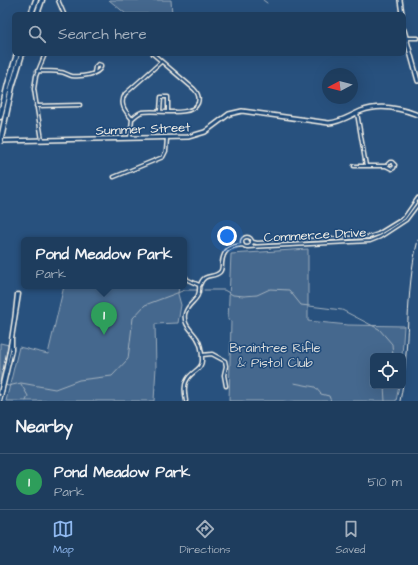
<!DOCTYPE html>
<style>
body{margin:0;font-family:"Architects Daughter",sans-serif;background:#264464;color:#f1f3f6}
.controls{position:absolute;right:12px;bottom:12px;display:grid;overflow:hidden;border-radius:6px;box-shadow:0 4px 16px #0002}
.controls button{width:36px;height:36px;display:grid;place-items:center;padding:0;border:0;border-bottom:1px solid #3c5673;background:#1e3d5e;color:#f1f3f6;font:20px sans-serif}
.compass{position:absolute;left:322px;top:68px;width:36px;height:36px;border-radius:50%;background:#1e3d5e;box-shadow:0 4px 16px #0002;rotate:263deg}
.you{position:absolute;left:227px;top:236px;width:14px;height:14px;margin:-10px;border:3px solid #fff;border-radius:50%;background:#1a73e8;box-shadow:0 0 0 6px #1a73e833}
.badge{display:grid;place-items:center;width:26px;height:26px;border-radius:50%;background:#90b9f0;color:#fff;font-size:13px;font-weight:700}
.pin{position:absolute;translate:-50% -33px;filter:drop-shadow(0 1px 2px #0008)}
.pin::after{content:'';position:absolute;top:21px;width:14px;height:12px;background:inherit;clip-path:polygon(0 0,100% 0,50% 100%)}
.popup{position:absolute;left:21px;top:237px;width:166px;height:52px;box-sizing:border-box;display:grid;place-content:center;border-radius:6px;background:#1e3d5e;filter:drop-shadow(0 1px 3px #0005);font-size:13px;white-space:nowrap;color:#a1aebc}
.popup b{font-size:15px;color:#f1f3f6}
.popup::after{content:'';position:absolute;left:50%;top:100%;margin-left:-8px;border:8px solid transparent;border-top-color:#1e3d5e}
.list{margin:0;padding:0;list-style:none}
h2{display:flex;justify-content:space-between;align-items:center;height:52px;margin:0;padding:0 16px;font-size:17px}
h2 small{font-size:13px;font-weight:400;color:#a1aebc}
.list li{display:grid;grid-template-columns:26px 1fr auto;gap:12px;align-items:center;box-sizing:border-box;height:56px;padding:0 16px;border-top:1px solid #3c5673}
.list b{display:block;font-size:15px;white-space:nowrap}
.list p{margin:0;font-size:13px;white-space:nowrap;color:#a1aebc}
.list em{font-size:13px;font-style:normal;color:#a1aebc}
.icon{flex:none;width:22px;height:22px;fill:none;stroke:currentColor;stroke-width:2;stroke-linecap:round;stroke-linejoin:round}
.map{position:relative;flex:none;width:418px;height:401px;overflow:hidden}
.search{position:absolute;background:#1e3d5e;box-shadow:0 4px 16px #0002;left:12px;right:12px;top:12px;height:44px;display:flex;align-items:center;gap:10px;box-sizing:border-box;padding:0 14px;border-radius:6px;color:#a1aebc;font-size:15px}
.sheet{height:108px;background:#1e3d5e}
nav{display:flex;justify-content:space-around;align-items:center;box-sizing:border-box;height:56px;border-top:1px solid #3c5673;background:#1e3d5e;font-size:11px;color:#a1aebc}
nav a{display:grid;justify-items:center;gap:2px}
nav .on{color:#90b9f0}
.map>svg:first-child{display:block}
.green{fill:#45688e;stroke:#9cacbb}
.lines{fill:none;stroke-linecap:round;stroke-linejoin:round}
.stream{stroke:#a4b2be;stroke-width:1}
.street-casing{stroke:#f4f1e8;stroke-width:5}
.secondary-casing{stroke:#f4f1e8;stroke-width:6}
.highway-casing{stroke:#f4f1e8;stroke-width:7}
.street{stroke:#1f4a7a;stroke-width:2}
.secondary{stroke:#1f4a7a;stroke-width:3}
.highway{stroke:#1f4a7a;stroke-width:4}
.rail{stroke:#f4f1e8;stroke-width:1}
.highway-bridge-casing{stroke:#f4f1e8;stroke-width:7;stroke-linecap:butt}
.highway-bridge{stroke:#1f4a7a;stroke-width:4}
.labels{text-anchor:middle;stroke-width:3;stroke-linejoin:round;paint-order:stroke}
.street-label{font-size:13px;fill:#f4f1e8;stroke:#1f4a7a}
.park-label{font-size:13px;fill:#dadcda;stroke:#1f4a7a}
</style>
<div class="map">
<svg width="418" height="401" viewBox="0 0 418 401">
<rect width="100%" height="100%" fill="#28517e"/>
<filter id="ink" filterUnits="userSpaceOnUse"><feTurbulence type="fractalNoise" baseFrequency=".025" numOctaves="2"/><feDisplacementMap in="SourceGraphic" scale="8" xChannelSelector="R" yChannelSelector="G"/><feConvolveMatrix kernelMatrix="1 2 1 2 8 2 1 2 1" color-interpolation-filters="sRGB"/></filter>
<g filter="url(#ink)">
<path class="green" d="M109,0h62l1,14h-46z
M308,249v72l40,4 56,1 -2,30h-29v30h26l-3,15h-167l2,-80 -3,-1 3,-66z
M64,286h115l-1,8 3,11 -3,18 -23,1 1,43 -2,34h-148l13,-54 29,7z
M0,343l9,2 -9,37z"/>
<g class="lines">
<path class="stream" d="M263,0l4,3
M204,290h20l9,5 11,1 13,-1 13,-6 19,1 12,15 41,5 37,19 13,15 1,12
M294,383l21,4 6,7 8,2 2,5
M0,384h1
M21,384l7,12 -2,5
M5,385l3,1 13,-3 34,6 24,-9 33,-4 16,-17 5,-41 12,-13 40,-15h13
M384,386l1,15"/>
<g class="street-casing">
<path id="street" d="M58,0l6,14
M406,38h12
M37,71c8,0 16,0 23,1 4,0 8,3 12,4 9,1 26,-1 29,-9v-2l-3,-1 -3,3 -1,6
M36,106l44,-1
M160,111l1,-14h7v14
M357,113l9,53
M132,119c-7,-8 -13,-15 -7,-25l36,-32
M130,138l2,-19c3,-3 6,-6 10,-7 14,-3 50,6 56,-9 2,-6 0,-10 -4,-14l-41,-35
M42,140l-8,-51 2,-13 9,-22
M354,166h32l6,3 2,-1 1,-3 -3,-3h-2l-4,4
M114,177l49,-20 3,-6 1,-13
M242 242a5 5 0 1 1 10 0a5 5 0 1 1-10 0Z
M251,240l2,2 4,1 112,-6 9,-3 26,-16 14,-20
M248,247l122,-6 10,-4 26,-17 12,-16
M184,275l4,5 11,5
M200,285c4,-13 13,-6 20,-13 2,-2 2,-6 2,-9 1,-13 8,-17 21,-18
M202,355l10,-1 13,7 1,5 -2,9 2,11
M0,393c8,-33 14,-65 17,-99
M0,401l12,-51v-12l7,-44
M186,401c-1,-7 -3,-15 1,-21 4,-9 16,-10 15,-21 0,-7 -1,-15 -5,-21 -5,-8 -14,-13 -12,-24 3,-13 16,-12 14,-29"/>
</g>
<g class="secondary-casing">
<path id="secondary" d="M400,0l2,14
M404,30l14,51
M0,141l188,-4 17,-5 24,-18 13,-3 87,12c12,-1 20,-7 32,-12 18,-7 39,-3 57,4"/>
</g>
<g class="highway-casing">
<path id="highway" d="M31,14l5,-14
M37,14l5,-14
M0,117l8,-33 9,-30
M2,134l10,-47 10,-33"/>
</g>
<use href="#street" class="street"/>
<use href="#secondary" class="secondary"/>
<use href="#highway" class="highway"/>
<path class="rail" d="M400,401c11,-53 4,-108 18,-161"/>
<g class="highway-bridge-casing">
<path id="highway-bridge" d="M0,142l2,-8"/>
</g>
<use href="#highway-bridge" class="highway-bridge"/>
</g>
</g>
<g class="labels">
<g class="street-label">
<text transform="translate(143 128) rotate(-2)" y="5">Summer Street</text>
<text transform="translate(315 234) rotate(-3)" y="5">Commerce Drive</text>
</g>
<g class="park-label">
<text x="275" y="352">Braintree Rifle<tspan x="275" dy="15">&amp; Pistol Club</tspan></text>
</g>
</g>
</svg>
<div class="controls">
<button><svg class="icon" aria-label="locate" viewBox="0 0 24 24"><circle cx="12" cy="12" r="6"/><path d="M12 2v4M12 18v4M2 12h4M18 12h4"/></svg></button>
</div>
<svg class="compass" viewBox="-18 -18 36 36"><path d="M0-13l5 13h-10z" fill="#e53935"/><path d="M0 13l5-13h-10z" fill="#a1aebc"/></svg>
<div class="you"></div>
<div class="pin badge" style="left:104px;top:335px;background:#2e9e5b">1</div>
<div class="popup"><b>Pond Meadow Park</b>Park</div>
<div class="search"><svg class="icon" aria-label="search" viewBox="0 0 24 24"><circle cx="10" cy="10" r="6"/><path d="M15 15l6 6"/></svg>Search here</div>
</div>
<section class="sheet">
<h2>Nearby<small></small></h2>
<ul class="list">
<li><span class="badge" style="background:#2e9e5b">1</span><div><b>Pond Meadow Park</b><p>Park</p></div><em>510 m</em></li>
</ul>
</section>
<nav>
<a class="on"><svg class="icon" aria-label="map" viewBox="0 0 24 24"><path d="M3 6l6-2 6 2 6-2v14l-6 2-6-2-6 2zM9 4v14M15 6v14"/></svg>Map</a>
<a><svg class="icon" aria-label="directions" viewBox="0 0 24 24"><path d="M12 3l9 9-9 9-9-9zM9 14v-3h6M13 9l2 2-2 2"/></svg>Directions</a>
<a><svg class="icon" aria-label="saved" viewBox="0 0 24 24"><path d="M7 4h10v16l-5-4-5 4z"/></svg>Saved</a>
</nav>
